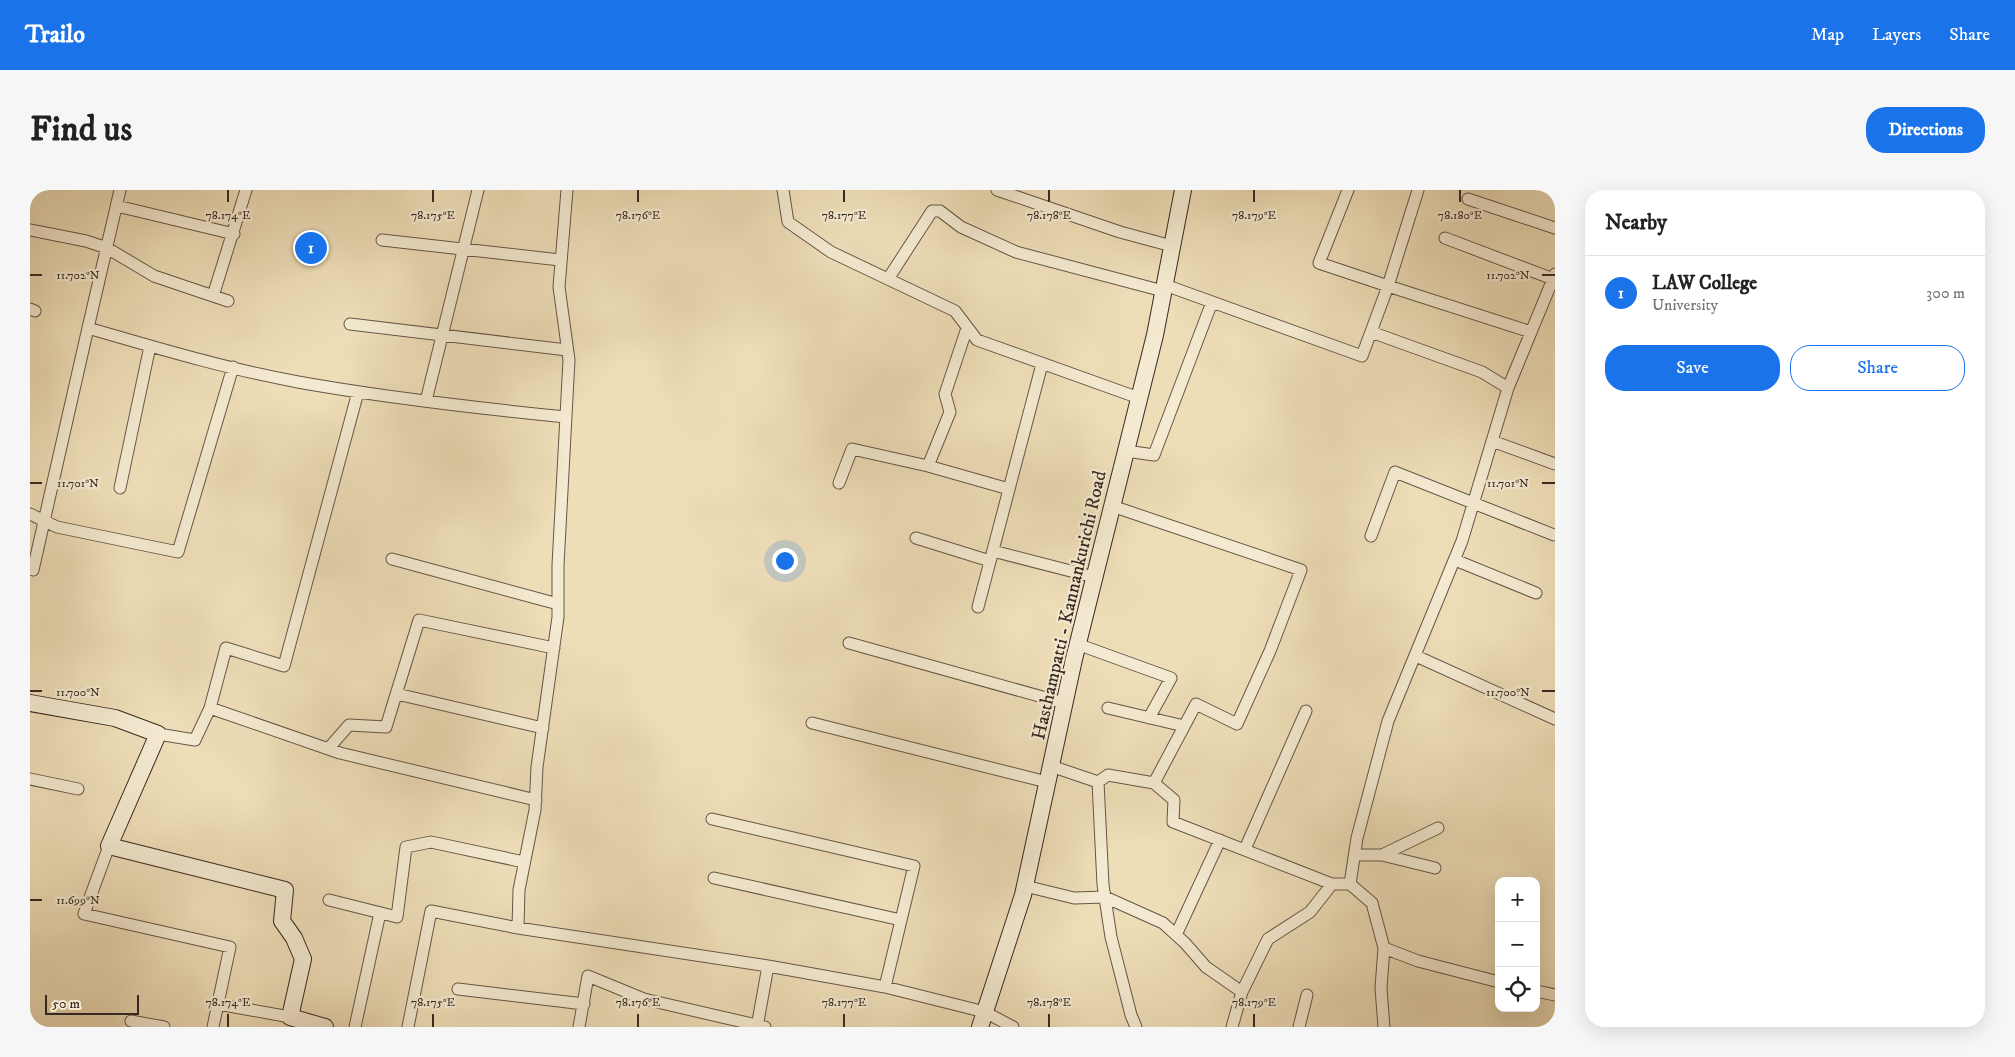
<!DOCTYPE html>
<meta charset="utf-8">
<style>
body{margin:0;font-family:"IM FELL DW Pica",serif;background:#f6f6f6;color:#222}
.controls{position:absolute;right:15px;bottom:15px;display:grid;overflow:hidden;border-radius:10px;box-shadow:0 5px 20px #0002}
.controls button{width:45px;height:45px;display:grid;place-items:center;padding:0;border:0;border-bottom:1px solid #e0e0e0;background:#fff;color:#222;font:25px sans-serif}
.scale{position:absolute;left:15px;bottom:12px;width:94px;box-sizing:border-box;padding-left:5px;border:2px solid #382821;border-top:0;font-size:14px;line-height:18px;white-space:nowrap;color:#382821;-webkit-text-stroke:4px #f4ead1;paint-order:stroke}
.you{position:absolute;left:754px;top:370px;width:18px;height:18px;margin:-12px;border:4px solid #fff;border-radius:50%;background:#1a73e8;box-shadow:0 0 0 8px #1a73e833}
.badge{display:grid;place-items:center;width:32px;height:32px;border-radius:50%;background:#1a73e8;color:#fff;font-size:16px;font-weight:700}
.pin{position:absolute;translate:-50% -50%;border:2px solid #fff;box-shadow:0 1px 5px #0006}
.list{margin:0;padding:0;list-style:none}
h2{display:flex;justify-content:space-between;align-items:center;height:65px;margin:0;padding:0 20px;font-size:21px}
h2 small{font-size:16px;font-weight:400;color:#767676}
.list li{display:grid;grid-template-columns:32px 1fr auto;gap:15px;align-items:center;box-sizing:border-box;height:75px;padding:0 20px;border-top:1px solid #e0e0e0}
.list b{display:block;font-size:19px;white-space:nowrap}
.list p{margin:0;font-size:16px;white-space:nowrap;color:#767676}
.list em{font-size:16px;font-style:normal;color:#767676}
.actions{display:flex;gap:10px;padding:15px 20px}
.actions a{flex:1;padding:11px 0;border:1px solid #1a73e8;border-radius:20px;text-align:center;font-size:18px;color:#1a73e8}
.actions .main{background:#1a73e8;color:#fff}
.icon{flex:none;width:28px;height:28px;fill:none;stroke:currentColor;stroke-width:2;stroke-linecap:round;stroke-linejoin:round}
.map{position:relative;flex:none;width:1525px;height:837px;overflow:hidden;border-radius:20px}
header{display:flex;align-items:center;gap:30px;box-sizing:border-box;height:70px;padding:0 25px;background:#1a73e8;color:#fff}
header strong{font-size:24px}
nav{display:flex;gap:28px;margin-inline-start:auto;font-size:18px}
.intro{display:flex;align-items:center;justify-content:space-between;box-sizing:border-box;height:120px;padding:0 30px}
h1{margin:0;font-size:35px}
.button{padding:12px 22px;border-radius:20px;background:#1a73e8;color:#fff;font-size:18px;font-weight:700}
main{display:flex;gap:30px;padding:0 30px}
aside{flex:1;background:#fff;border-radius:20px;box-shadow:0 5px 20px #0002}
.map>svg:first-child{display:block}
.lines{fill:none;stroke-linecap:round;stroke-linejoin:round}
.street-casing{stroke:#665647;stroke-width:13}
.secondary-casing{stroke:#382821;stroke-width:18}
.street{stroke:#f4ead1;stroke-width:11}
.secondary{stroke:#f4ead1;stroke-width:16}
.ticks{fill:none;stroke:#382821;stroke-width:2}
.labels{text-anchor:middle;stroke-width:4.5;stroke-linejoin:round;paint-order:stroke}
.street-label{font-size:19px;fill:#382821;stroke:#f4ead1}
.ticks-label{font-size:12px;text-anchor:middle;fill:#382821;stroke:#f4ead1;stroke-width:4.5;stroke-linejoin:round;paint-order:stroke}
</style>
<header>
<strong>Trailo</strong>
<nav><a>Map</a><a>Layers</a><a>Share</a></nav>
</header>
<div class="intro"><h1>Find us</h1><a class="button">Directions</a></div>
<main>
<div class="map">
<svg width="1525" height="837" viewBox="0 0 1525 837">
<rect width="100%" height="100%" fill="#eedeb8"/>
<filter id="stains"><feTurbulence type="fractalNoise" baseFrequency=".004" numOctaves="4"/><feColorMatrix values="0 0 0 0 .2 0 0 0 0 .09 0 0 0 0 .02 0 0 0 .5 -.17"/></filter>
<radialGradient id="worn" r=".72"><stop offset=".6" stop-color="#630" stop-opacity="0"/><stop offset="1" stop-color="#630" stop-opacity=".3"/></radialGradient>
<g class="lines">
<g class="street-casing">
<path id="street" d="M90,0l-32,138c69,20 139,41 210,54 89,16 178,26 268,35
M753,0l5,32 43,30 124,59 22,29 162,58
M967,0l123,42 52,14
M1388,0l-30,96 143,46
M1438,9l87,29
M87,16l117,28
M0,40l56,11 21,7 47,28 74,25
M1415,48l108,41
M352,50l178,20
M858,89l44,-68h8l21,16 55,25 147,39
M1135,95l197,71 26,-70 -69,-23 29,-73
M183,106l33,-106
M0,119l5,2
M320,134l217,26
M1341,142l111,40 26,16
M396,211l52,-211
M1462,251l63,23
M1096,261l28,4 58,-153
M898,276l81,23
M809,293l13,-34 76,17 22,-54 -5,-18 22,-66
M90,298l30,-142
M1082,316l189,64 -31,81 -33,73 -41,-20 -42,79
M0,324l27,13 121,25 55,-185
M1341,346l24,-64 159,63
M886,348l74,23
M963,361l101,26
M362,369l166,45
M1425,370l81,33
M3,380l55,-242
M948,417l64,-243
M819,453l215,60
M1047,454l94,34 -22,40
M1386,466l139,63
M367,504l146,34
M180,518l16,-60 58,18 74,-274
M1078,518l76,18
M782,533l235,59
M128,544l37,6 15,-32 130,45 196,47
M298,559l21,-24 37,2 33,-107 135,28
M1021,576l47,16 5,103 8,52 20,78 5,12
M0,589l48,10
M1068,592l10,-7 46,8 20,17 -1,22 159,62
M682,629l202,47 -29,121
M79,656l-25,68 146,33 -17,80
M1215,659l61,-138
M1325,665h27l56,-27
M1352,665l53,13
M684,688l187,42
M995,696l49,12 31,-1 58,26 22,20 21,24 36,25 26,-53 42,-27 22,-28h18
M299,710l68,17 9,-70 25,-5 93,20
M488,738l1,-38 16,-80 2,-43 21,-150v-52l11,-205 -10,-73 8,-97
M1146,745l44,-95
M1354,758l-3,40 3,39
M1469,792l-81,-21 -34,-13 -12,-45 -22,-19 7,-46 31,-117 74,-180 46,-153 47,-114
M428,799l126,15
M1506,801l19,4
M188,814l72,13
M101,831l33,6
M325,837l25,-114
M378,837l23,-116 87,17 250,38 117,21 100,25 28,15
M549,837l9,-51 56,23 121,28
M727,837l11,-61
M1202,837l10,-35
M1269,837l8,-32"/>
</g>
<g class="secondary-casing">
<path id="secondary" d="M0,513l85,15 43,16 -49,112 176,44 -3,31 12,17 9,21 -13,58 35,10
M950,837l43,-132 51,-236 81,-324 28,-145"/>
</g>
<use href="#street" class="street"/>
<use href="#secondary" class="secondary"/>
</g>
<path class="ticks" d="M198,0v12M403,0v12M608,0v12M814,0v12M1019,0v12M1224,0v12M1430,0v12M0,85h12M1512,85h13M0,293h12M1512,293h13M0,501h12M1512,501h13M0,710h12M198,824v13M403,824v13M608,824v13M814,824v13M1019,824v13M1224,824v13"/>
<g class="labels">
<g class="street-label">
<text transform="translate(1038 415) rotate(-77)" y="7">Hasthampatti - Kannankurichi Road</text>
</g>
</g>
<g class="ticks-label">
<text x="198" y="29">78.174°E</text>
<text x="403" y="29">78.175°E</text>
<text x="608" y="29">78.176°E</text>
<text x="814" y="29">78.177°E</text>
<text x="1019" y="29">78.178°E</text>
<text x="1224" y="29">78.179°E</text>
<text x="1430" y="29">78.180°E</text>
<text x="48" y="89">11.702°N</text>
<text x="1478" y="89">11.702°N</text>
<text x="48" y="297">11.701°N</text>
<text x="1478" y="297">11.701°N</text>
<text x="48" y="506">11.700°N</text>
<text x="1478" y="506">11.700°N</text>
<text x="48" y="714">11.699°N</text>
<text x="198" y="816">78.174°E</text>
<text x="403" y="816">78.175°E</text>
<text x="608" y="816">78.176°E</text>
<text x="814" y="816">78.177°E</text>
<text x="1019" y="816">78.178°E</text>
<text x="1224" y="816">78.179°E</text>
</g>
<rect width="100%" height="100%" filter="url(#stains)"/>
<rect width="100%" height="100%" fill="url(#worn)"/>
</svg>
<div class="controls">
<button>+</button>
<button>−</button>
<button><svg class="icon" aria-label="locate" viewBox="0 0 24 24"><circle cx="12" cy="12" r="6"/><path d="M12 2v4M12 18v4M2 12h4M18 12h4"/></svg></button>
</div>
<div class="scale">50 m</div>
<div class="you"></div>
<div class="pin badge" style="left:281px;top:58px">1</div>
</div>
<aside>
<h2>Nearby<small></small></h2>
<ul class="list">
<li><span class="badge">1</span><div><b>LAW College</b><p>University</p></div><em>300 m</em></li>
</ul>
<div class="actions"><a class="main">Save</a><a>Share</a></div>
</aside>
</main>
